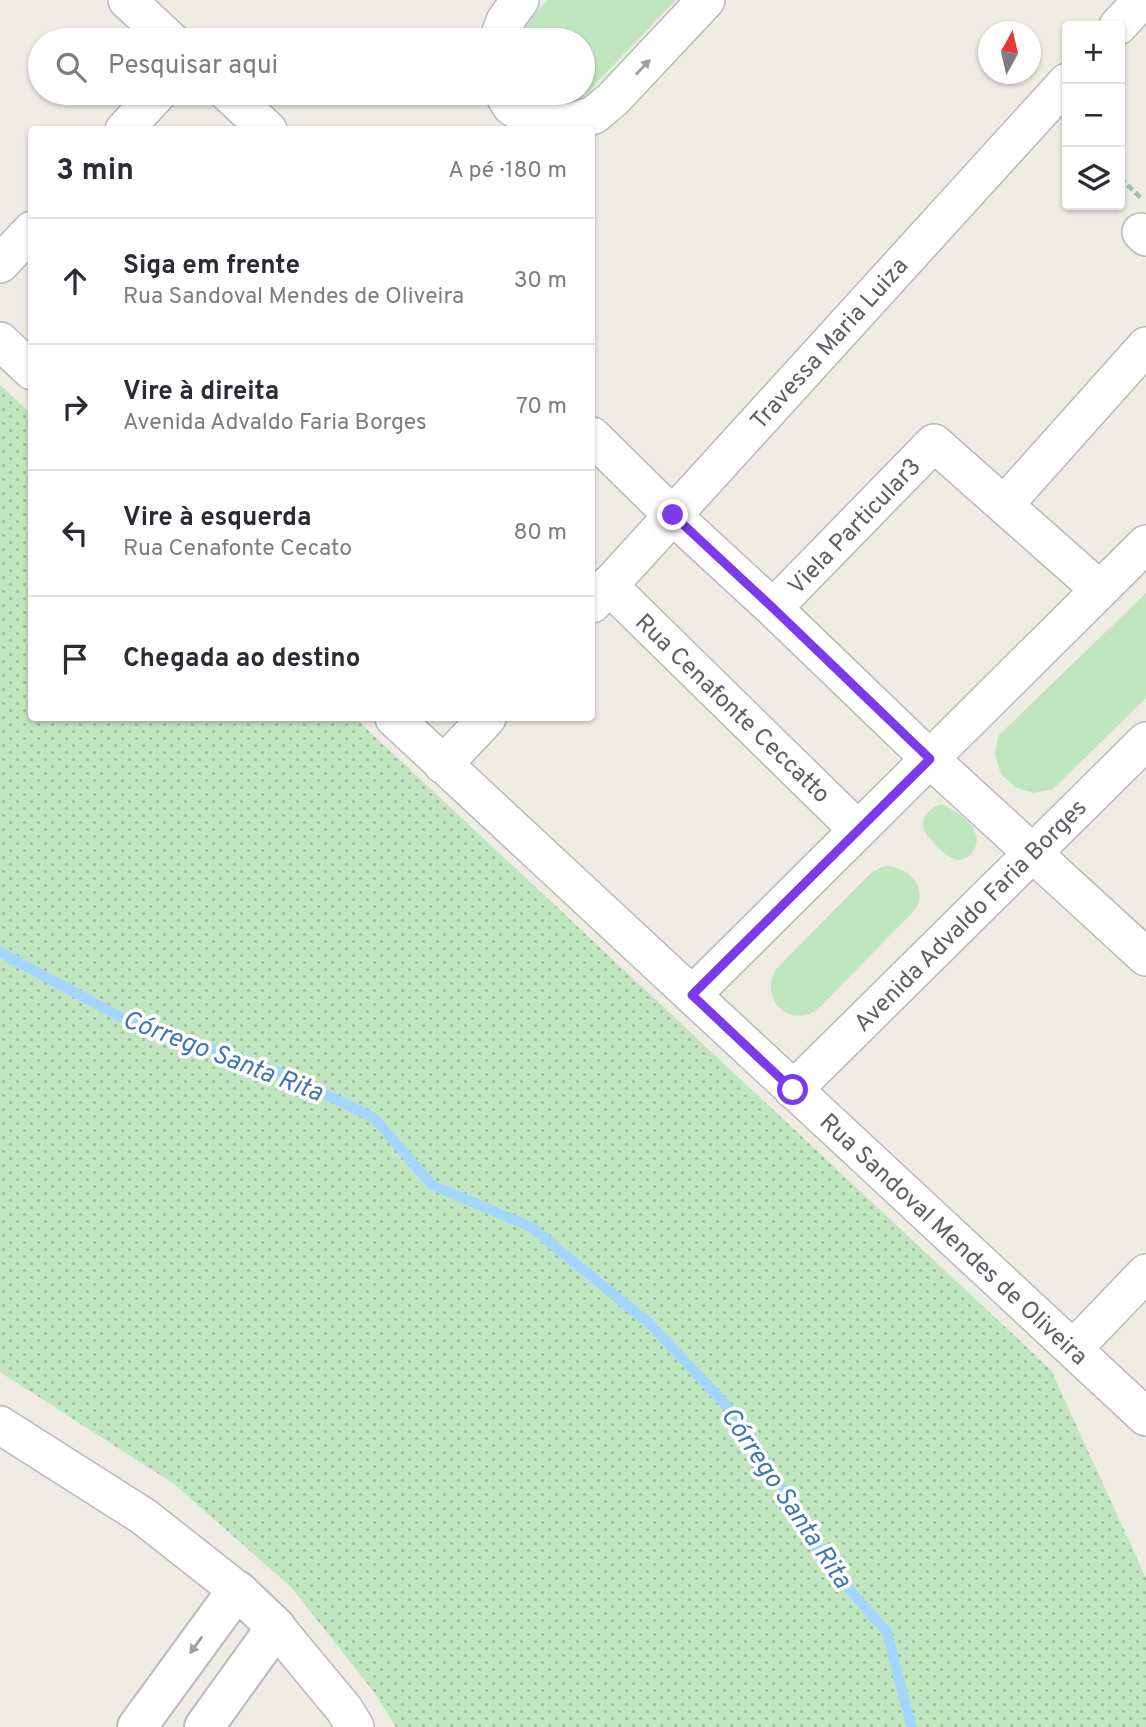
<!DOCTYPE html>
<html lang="pt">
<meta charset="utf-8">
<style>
body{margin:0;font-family:Overpass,sans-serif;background:#f2f2f3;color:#2b2b33}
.controls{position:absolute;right:21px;top:21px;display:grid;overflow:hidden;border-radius:7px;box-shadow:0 2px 5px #0004}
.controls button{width:63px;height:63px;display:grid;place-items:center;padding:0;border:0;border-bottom:2px solid #e1e1e2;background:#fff;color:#2b2b33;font:35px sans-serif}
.compass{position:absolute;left:978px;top:21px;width:63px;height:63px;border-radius:50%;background:#fff;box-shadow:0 2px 5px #0004;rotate:8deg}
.stop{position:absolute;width:21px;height:21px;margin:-16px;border:5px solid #7c3aed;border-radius:50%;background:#fff}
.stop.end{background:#7c3aed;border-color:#fff;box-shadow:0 2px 7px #0008}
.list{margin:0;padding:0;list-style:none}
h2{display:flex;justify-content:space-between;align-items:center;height:91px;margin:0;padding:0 28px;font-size:30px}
h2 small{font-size:23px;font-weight:400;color:#7c7c81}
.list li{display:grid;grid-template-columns:46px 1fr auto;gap:21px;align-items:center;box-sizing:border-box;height:126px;padding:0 28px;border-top:2px solid #e1e1e2}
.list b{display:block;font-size:26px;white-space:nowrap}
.list p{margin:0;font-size:23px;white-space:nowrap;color:#7c7c81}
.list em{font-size:23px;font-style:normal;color:#7c7c81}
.icon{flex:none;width:38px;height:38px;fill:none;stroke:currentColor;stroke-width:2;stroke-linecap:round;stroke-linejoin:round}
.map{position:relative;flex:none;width:1146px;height:1727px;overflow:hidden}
.search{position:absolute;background:#fff;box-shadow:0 2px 5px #0004;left:28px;top:28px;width:567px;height:77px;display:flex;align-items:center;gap:18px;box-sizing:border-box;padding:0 24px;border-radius:38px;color:#7c7c81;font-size:26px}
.panel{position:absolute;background:#fff;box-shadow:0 2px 5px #0004;left:28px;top:126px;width:567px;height:595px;border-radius:7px}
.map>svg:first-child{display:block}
.grass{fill:url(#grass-dots)}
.park{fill:#c0e6c0}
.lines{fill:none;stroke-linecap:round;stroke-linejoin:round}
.stream{stroke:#a3d6ff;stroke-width:10}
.street-casing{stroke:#b6b9be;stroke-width:40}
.secondary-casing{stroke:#b7bac0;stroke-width:42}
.path{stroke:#99c7a6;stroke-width:4.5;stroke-dasharray:7 3.5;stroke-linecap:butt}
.street{stroke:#fff;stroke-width:37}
.secondary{stroke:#fff;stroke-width:38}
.oneway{fill:#9d9fa2}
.route{stroke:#7c3aed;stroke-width:9}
.labels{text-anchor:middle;stroke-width:7;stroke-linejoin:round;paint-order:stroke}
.street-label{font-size:24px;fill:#5c5f64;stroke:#fff}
.water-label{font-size:26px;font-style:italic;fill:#3f77b1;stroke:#fff}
</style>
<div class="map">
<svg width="1146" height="1727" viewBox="0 0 1146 1727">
<defs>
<pattern id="grass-dots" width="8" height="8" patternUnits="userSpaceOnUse" patternTransform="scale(1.75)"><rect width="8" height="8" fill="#c0e6c0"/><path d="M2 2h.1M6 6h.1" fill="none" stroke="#9fbea0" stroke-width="1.8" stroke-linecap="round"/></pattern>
</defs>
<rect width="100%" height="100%" fill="#eeece3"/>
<path class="grass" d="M0,385l31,29 1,304h323l696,652 95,208v149h-750l-22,-35 -83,-105 -117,-103 -174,-112z"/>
<path class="park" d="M547,0h129l-97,101 -23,-8h27v-53h-62l-2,-9z
M1146,593v105l-93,91 -19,4 -19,-6 -14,-13 -6,-19 3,-19z
M942,804c17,8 46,28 30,49 -4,4 -8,7 -14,7 -10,0 -33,-23 -35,-33 -2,-12 9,-20 19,-23z
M887,866c18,1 37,16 32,36 0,1 -5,9 -6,10l-92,94c-5,4 -9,8 -16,9 -27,5 -43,-24 -29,-46l95,-96 10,-6z"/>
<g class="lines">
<path class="stream" d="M0,952l126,68 158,54 90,44 58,67 99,42 119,97 93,99 84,141 60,68 19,75 6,20"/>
<g class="street-casing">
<path id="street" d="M127,0l43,40
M1118,26l24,-26
M498,40l7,-19 15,-21
M228,93l40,37
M503,93l8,13 15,10 18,7 28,-1 22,-7 19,-16 93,-99
M124,130l34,-37
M1141,232l5,5
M0,264l32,-34
M0,341l32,30
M592,436l80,79 101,93 157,151 216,198
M1004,505l142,-159
M608,585l250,245
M592,604l475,-522
M773,608l161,-165 166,147
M394,718l752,699
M443,765l44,-47
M692,995l454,-451
M793,1090l353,-349
M1073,1349l73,-76
M0,1425l143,91 94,74
M276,1627l68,82 11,18"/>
</g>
<g class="secondary-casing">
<path id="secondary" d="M137,1727l100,-137 39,37 -72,100"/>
</g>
<path class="path" d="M1120,178l22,21"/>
<use href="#street" class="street"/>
<use href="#secondary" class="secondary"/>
</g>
<defs><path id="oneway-solid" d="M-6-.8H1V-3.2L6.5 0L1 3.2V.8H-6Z" transform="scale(1.75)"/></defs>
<g class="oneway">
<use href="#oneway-solid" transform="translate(643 67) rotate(-47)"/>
<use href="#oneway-solid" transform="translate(196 1645) rotate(126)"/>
</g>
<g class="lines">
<path class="route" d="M673,515l100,93 157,151 -238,236 101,95"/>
</g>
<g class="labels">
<g class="street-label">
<text transform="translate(829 343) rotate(-48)" y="8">Travessa Maria Luiza</text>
<text transform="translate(854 526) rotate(-46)" y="8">Viela Particular3</text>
<text transform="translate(733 708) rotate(44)" y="8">Rua Cenafonte Ceccatto</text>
<text transform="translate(970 915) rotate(-45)" y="8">Avenida Advaldo Faria Borges</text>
<text transform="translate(954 1239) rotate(43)" y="8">Rua Sandoval Mendes de Oliveira</text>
</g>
<g class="water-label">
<text transform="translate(223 1055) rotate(21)" y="9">Córrego Santa Rita</text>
<text transform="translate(787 1497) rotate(56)" y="9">Córrego Santa Rita</text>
</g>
</g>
</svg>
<div class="controls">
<button>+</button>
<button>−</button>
<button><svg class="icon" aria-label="layers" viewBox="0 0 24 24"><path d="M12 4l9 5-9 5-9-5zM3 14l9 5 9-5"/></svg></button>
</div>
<svg class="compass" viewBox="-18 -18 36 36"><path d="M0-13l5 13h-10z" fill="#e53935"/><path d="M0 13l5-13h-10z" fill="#7c7c81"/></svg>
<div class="stop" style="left:793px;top:1090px"></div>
<div class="stop end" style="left:673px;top:515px"></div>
<div class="search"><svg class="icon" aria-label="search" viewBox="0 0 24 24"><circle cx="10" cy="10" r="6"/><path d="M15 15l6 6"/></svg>Pesquisar aqui</div>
<section class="panel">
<h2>3 min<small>A pé · 180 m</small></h2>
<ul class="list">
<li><svg class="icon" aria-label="ahead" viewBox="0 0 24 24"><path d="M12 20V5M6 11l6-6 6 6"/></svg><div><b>Siga em frente</b><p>Rua Sandoval Mendes de Oliveira</p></div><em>30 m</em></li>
<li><svg class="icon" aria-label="right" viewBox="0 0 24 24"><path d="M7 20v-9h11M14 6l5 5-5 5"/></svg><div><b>Vire à direita</b><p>Avenida Advaldo Faria Borges</p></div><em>70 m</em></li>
<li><svg class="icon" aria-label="left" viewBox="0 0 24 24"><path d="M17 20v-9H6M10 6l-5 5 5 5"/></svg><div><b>Vire à esquerda</b><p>Rua Cenafonte Cecato</p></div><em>80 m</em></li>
<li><svg class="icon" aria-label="arrive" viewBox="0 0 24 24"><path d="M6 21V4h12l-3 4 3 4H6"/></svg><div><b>Chegada ao destino</b></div></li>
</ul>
</section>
</div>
